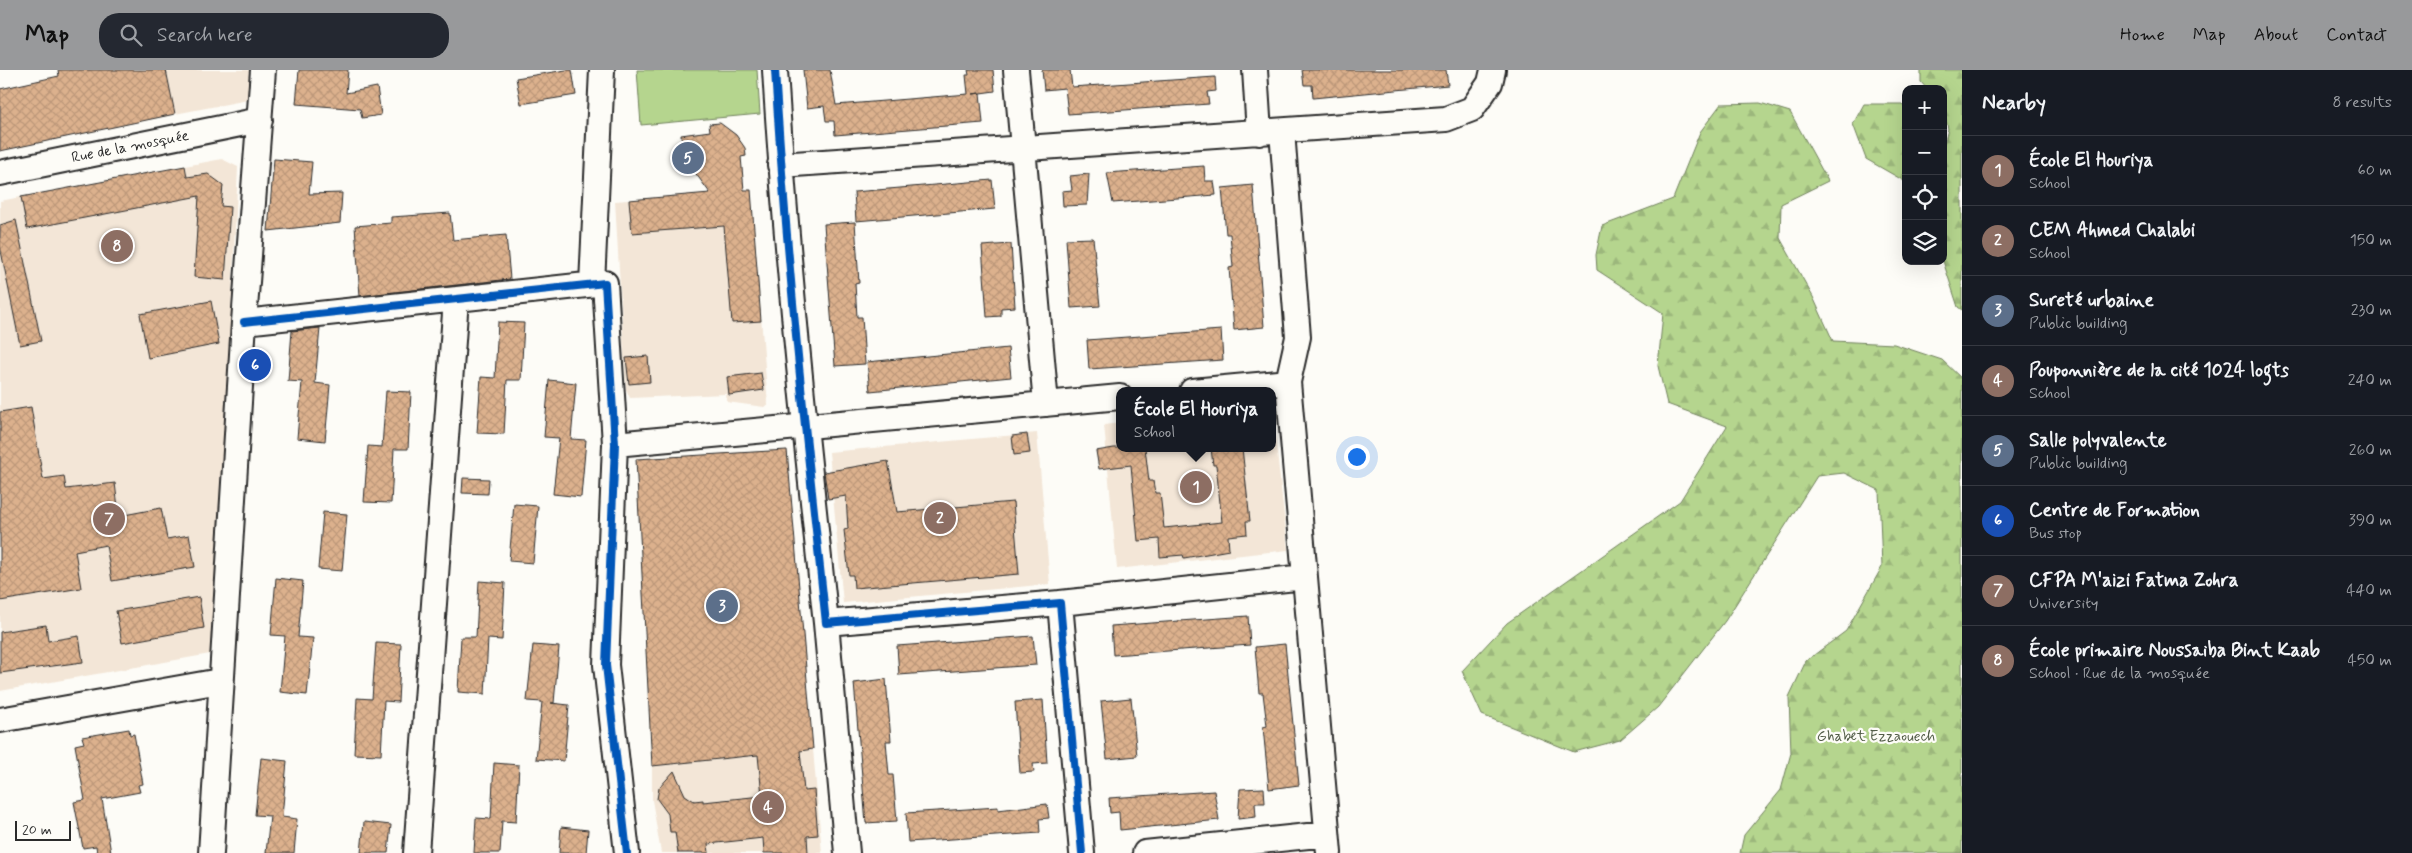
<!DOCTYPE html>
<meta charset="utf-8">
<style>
body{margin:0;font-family:Mynerve,sans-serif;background:#242831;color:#f1f3f6}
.controls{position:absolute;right:15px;top:15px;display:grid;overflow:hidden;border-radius:10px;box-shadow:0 5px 20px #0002}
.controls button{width:45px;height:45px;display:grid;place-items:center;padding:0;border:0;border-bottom:1px solid #363941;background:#171b24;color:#f1f3f6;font:25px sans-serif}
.scale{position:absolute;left:15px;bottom:12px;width:56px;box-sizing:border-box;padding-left:5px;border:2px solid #2b2b2b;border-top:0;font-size:14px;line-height:18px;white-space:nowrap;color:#2b2b2b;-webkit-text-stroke:4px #fdfcf7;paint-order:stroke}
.you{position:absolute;left:1356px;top:386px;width:18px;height:18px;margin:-12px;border:4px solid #fff;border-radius:50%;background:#1a73e8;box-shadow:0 0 0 8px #1a73e833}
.badge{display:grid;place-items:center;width:32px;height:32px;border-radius:50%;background:#98999b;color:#fff;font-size:16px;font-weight:700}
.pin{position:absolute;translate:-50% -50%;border:2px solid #fff;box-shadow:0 1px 5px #0006}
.popup{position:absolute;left:1116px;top:317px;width:160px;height:65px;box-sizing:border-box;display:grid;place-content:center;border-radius:10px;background:#171b24;filter:drop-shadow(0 1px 4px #0005);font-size:16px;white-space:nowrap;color:#9ea1a6}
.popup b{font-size:19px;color:#f1f3f6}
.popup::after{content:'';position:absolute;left:50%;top:100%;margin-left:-10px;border:10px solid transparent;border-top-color:#171b24}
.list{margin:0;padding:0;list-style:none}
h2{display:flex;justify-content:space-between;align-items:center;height:65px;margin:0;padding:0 20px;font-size:21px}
h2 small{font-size:16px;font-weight:400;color:#9ea1a6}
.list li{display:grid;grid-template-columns:32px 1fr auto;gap:15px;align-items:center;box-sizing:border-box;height:70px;padding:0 20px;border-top:1px solid #363941}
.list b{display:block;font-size:19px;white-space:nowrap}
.list p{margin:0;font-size:16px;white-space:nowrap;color:#9ea1a6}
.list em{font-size:16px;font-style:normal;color:#9ea1a6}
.icon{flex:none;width:28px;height:28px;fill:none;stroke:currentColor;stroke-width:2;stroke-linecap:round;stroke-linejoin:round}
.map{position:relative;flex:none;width:1962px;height:783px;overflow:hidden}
header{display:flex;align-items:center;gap:30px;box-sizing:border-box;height:70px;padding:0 25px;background:#98999b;color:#111}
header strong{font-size:24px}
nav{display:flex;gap:28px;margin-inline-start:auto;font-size:18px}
.search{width:350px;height:45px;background:#242831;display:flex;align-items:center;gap:12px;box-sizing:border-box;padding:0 18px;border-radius:20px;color:#9ea1a6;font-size:19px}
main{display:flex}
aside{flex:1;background:#171b24}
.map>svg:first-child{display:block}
.built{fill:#f3e6d7}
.forest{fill:url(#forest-firs);stroke:#70805c}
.pitch{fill:#b5d58e;stroke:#70805c}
.building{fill:url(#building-cross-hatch);stroke:#2b2b2b}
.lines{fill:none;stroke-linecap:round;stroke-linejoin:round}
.minor-casing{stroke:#2b2b2b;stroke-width:28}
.minor{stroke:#fdfcf7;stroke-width:24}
.cycleway-casing{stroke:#fdfcf7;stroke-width:11}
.cycleway{stroke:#0057b8;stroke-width:8}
.labels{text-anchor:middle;stroke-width:4.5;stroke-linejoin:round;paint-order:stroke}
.street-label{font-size:15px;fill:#2b2b2b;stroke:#fdfcf7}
.park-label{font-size:15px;fill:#545e49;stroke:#fdfcf7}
</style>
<header>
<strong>Map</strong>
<div class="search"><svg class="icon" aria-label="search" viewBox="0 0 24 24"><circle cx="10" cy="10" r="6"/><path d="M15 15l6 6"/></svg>Search here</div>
<nav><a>Home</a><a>Map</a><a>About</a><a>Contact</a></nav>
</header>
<main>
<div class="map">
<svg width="1962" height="783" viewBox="0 0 1962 783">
<defs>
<pattern id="forest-firs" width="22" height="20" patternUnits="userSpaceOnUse" patternTransform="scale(1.25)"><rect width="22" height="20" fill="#b5d58e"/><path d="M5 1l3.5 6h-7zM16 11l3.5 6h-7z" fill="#9cb77b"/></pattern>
<pattern id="building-cross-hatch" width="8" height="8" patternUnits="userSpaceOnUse" patternTransform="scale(1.25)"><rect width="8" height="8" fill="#dcb18d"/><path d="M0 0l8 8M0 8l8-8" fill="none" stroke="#bd987a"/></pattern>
</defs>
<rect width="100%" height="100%" fill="#fdfcf7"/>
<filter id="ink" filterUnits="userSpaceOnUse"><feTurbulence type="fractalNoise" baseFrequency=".02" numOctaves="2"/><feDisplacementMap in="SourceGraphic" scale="10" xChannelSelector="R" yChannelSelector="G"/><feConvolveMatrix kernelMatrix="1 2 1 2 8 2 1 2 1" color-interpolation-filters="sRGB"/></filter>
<g filter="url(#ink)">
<path class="built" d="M166,0h89l-2,29 -78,15z
M222,89l16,8 -9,191 -19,296 -210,37v-490z
M751,120l17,215 -4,2 -37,-5 -1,-8 -96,4 -4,-9 -11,-188z
M1272,338l16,142 -171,19 -13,-144 16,-2v25h152z
M1037,363l13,151 -207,19 -14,-151z
M813,679l9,104h-161l-9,-53v-34z"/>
<path class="forest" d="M1921,0h41v240l-4,-3 -15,-46v-113l5,-19 -5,-25v-15h-16l-6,-7z
M1760,33l30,9 38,69 -47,23 -1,34 33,59 20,44 61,3 48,16 20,19v474h-222l4,-18 37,-45 10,-37 -2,-56 17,-36 40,-30 36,-64 -3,-77 -35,-17 -27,3 -92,145 -67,86 -38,33 -46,12 -92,-37 -20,-44 45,-48 173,-122 47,-75 -60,-22 -9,-38 5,-53 -66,-43 -1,-15 6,-29 71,-27 27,-67 21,-28z
M1864,34h38l4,4v74l-40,-23 -13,-35z"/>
<path class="pitch" d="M637,0h120l3,44 -119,11z"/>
<path class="building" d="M58,0h108l9,44 -175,37v-62l59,-13z
M299,0h49l-2,23 31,-6 4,28 -19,3 -2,-9 -64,-5z
M566,0h6l4,25 -55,9 -5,-26z
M803,0h27l6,35 132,-11 -2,-19h3l-1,-5h25l2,21 -22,3 7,-1 3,30 -148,12 -1,-14h-8l-2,-15 -17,2z
M1042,0h28l2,17 143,-10 1,14 -9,1 2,12 -141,10 -3,-26 -21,2z
M1302,0h144l2,15 -135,13 -1,-13h-8z
M720,53l16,12 9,13 1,8 -5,1 3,33h7l10,131 -29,2 -8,-97 -92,7 -3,-33 81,-7 -22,-30h-4l-3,-28 29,-4 -1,-7z
M274,89l38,3 -3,32 33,-1 -2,30 -72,8z
M185,96l2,11 21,-3 15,11 -2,21 9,1 -5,73 -31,-3 5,-81 -172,33 -6,-32z
M1204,96l1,15h9l2,14 -103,8 -6,-30z
M1089,104l-2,31 -24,1 -1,-15 10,-1 -2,-14z
M992,110l3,29 -139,12 -2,-29z
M1253,115l11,142 -30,3 -5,-62 4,-1 -3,-33h-4l-4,-46z
M450,143l3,27 53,-5 4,44 -150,17 -5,-70 36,-3v-6z
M16,150l25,121 -21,4 -20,-99v-21z
M855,152l4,61 -4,1 2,33h5l3,47 -30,2 -11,-142z
M1093,168l7,68 -29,2 -5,-69z
M1011,174l4,63 -14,1v8l-14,1 -5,-71z
M211,231l8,43 -71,14 -8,-44z
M498,252l26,1 -3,57h-14l-3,54 -27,-1 4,-56 14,1z
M320,258l-5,55 15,2 -5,56 -28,-3 5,-56 -14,-1 4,-50z
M1221,260l2,30 -134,9 -2,-29z
M1008,278l3,29 -141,14 -3,-29z
M648,286l2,26 -21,2 -3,-26z
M761,303l3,17 -35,5 -2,-18z
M549,310l27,3 -5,56 15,1 -5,57 -28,-3 6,-56 -15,-1z
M386,321l25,1 -3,57h-14l-3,54 -27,-1 4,-56 14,1z
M31,337l12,72 21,-3 2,13 49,-6 4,33 42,-8 6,31 22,-4 6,32 -83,14 -6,-36 -31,6 6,37 -81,13v-189z
M1027,364l3,19 -16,2 -2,-19z
M1114,378h31l4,33h4l2,12h5l4,35 58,-6 -6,-57h-3l-2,-17h31l8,73h-4l1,13 -19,2 1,14 -45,8 -1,-3 -23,2 -1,-18 -21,2 -7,-76 -32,4 -3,-18z
M787,380l26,299 -13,2 4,40 10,-1 4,45 -11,1 1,17h-44l-1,-15 -55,6 1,9h-31l-3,-21h-5l-2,-18 -11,-15 2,-11 15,-17 11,24 9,6 9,-1v2l59,-6 -4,-41 -106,11 -16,-307z
M888,391l9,51 116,-10 6,72 -165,14 -1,-13h-4l-5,-45 4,-1 -2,-33 -18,3 -4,-27z
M463,408l26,1 -1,15 -26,-1z
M514,434l24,2 -5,57 -24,-2z
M323,442l24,2 -5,57 -24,-2z
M276,508l27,3 -5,56 15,1 -6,57 -27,-3 5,-56 -14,-1z
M479,511l26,2 -3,57 -14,-1 -3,55 -27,-2 3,-55h15z
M199,527l5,31 -82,15 -6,-32z
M1248,546l2,29 -137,10 -2,-29z
M46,555l2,16 31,-5 4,26 -83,11v-41z
M1033,566l3,29 -137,10 -2,-29z
M376,573l25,1 -3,58 -14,-1 -3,54 -27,-1 3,-56 15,1z
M1285,574l14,141 -30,4 -6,-62 4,-1 -4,-33h-4l-4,-46z
M533,575l26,2 -5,56h-3l18,2 -5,56 -28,-2 6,-57 -15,-1z
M886,609l5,62h-5l3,34h4l4,46 -31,2 -12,-140z
M1131,628l6,58 -30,3 -6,-58z
M1043,630l4,63 -14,1 1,8 -14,1 -5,-71z
M129,659l1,6 4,-1 9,50 -5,1 2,7 -38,7 9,54h-14l-1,-7 -13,2 -9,-46 11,-2 -10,-55 9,-2 -2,-6z
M261,688l26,3 -5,56 15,2 -3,34h-28l4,-37 -15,-1z
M494,693l25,2 -3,57 -14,-1 -2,32h-26l2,-35 15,1z
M1264,718l1,15h-10l1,14 -18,2 2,-30z
M1214,721l5,29 -99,10 -1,-18 -9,1 -1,-15z
M1047,734l2,14 -10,1 1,14 -132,9 -2,-29 92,-6v3z
M364,752l27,3 -3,28h-27z
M561,757l27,3 -2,23h-27z"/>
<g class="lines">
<g class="minor-casing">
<path id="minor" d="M775,0c11,185 31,369 51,553l234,-20 22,250
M1016,0l30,334
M1255,0l4,63
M1282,61l16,206 -10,45 17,195
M780,95l666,-46 26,-10 18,-26 3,-13
M0,103l260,-53
M592,214l10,-214
M244,252l361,-39 10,161 -9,221 21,188
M1192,321l96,-9
M615,374l505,-47
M1060,533l245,-26 24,276
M826,553l21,230
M0,650l220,-39
M211,783l33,-531 19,-252
M416,783l40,-554
M1145,783l182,-19"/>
</g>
<use href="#minor" class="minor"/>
<g class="cycleway-casing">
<path id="cycleway" d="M775,0c11,185 31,369 51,553l234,-20 22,250
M244,252l361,-39 10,161 -9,221 21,188"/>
</g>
<use href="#cycleway" class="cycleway"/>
</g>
</g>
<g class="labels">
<g class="street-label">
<text transform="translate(130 76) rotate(-11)" y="5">Rue de la mosquée</text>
</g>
<g class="park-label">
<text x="1876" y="671">Ghabet Ezzaouech</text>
</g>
</g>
</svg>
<div class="controls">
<button>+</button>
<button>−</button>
<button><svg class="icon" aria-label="locate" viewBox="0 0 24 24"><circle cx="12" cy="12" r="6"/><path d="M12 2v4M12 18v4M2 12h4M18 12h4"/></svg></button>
<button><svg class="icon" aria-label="layers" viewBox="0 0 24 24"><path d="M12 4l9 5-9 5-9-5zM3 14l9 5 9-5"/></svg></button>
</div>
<div class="scale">20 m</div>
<div class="you"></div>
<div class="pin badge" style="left:1196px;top:417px;background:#8d6e63">1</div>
<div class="popup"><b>École El Houriya</b>School</div>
<div class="pin badge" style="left:940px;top:448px;background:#8d6e63">2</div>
<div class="pin badge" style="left:722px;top:536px;background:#5c6f8a">3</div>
<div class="pin badge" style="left:768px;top:737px;background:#8d6e63">4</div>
<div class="pin badge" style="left:688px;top:88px;background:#5c6f8a">5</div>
<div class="pin badge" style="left:255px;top:295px;background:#1a4fb4">6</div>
<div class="pin badge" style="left:109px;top:449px;background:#8d6e63">7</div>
<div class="pin badge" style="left:117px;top:176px;background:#8d6e63">8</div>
</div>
<aside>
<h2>Nearby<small>8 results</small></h2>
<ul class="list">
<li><span class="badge" style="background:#8d6e63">1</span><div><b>École El Houriya</b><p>School</p></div><em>60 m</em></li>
<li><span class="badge" style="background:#8d6e63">2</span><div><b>CEM Ahmed Chalabi</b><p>School</p></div><em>150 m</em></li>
<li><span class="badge" style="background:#5c6f8a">3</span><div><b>Sureté urbaine</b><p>Public building</p></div><em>230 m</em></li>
<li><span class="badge" style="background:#8d6e63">4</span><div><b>Pouponnière de la cité 1024 logts</b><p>School</p></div><em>240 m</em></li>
<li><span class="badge" style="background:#5c6f8a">5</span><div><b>Salle polyvalente</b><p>Public building</p></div><em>260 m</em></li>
<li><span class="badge" style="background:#1a4fb4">6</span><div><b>Centre de Formation</b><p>Bus stop</p></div><em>390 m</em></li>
<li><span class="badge" style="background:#8d6e63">7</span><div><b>CFPA M'aizi Fatma Zohra</b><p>University</p></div><em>440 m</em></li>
<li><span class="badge" style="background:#8d6e63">8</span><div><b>École primaire Noussaiba Bint Kaab</b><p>School · Rue de la mosquée</p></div><em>450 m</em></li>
</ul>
</aside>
</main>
